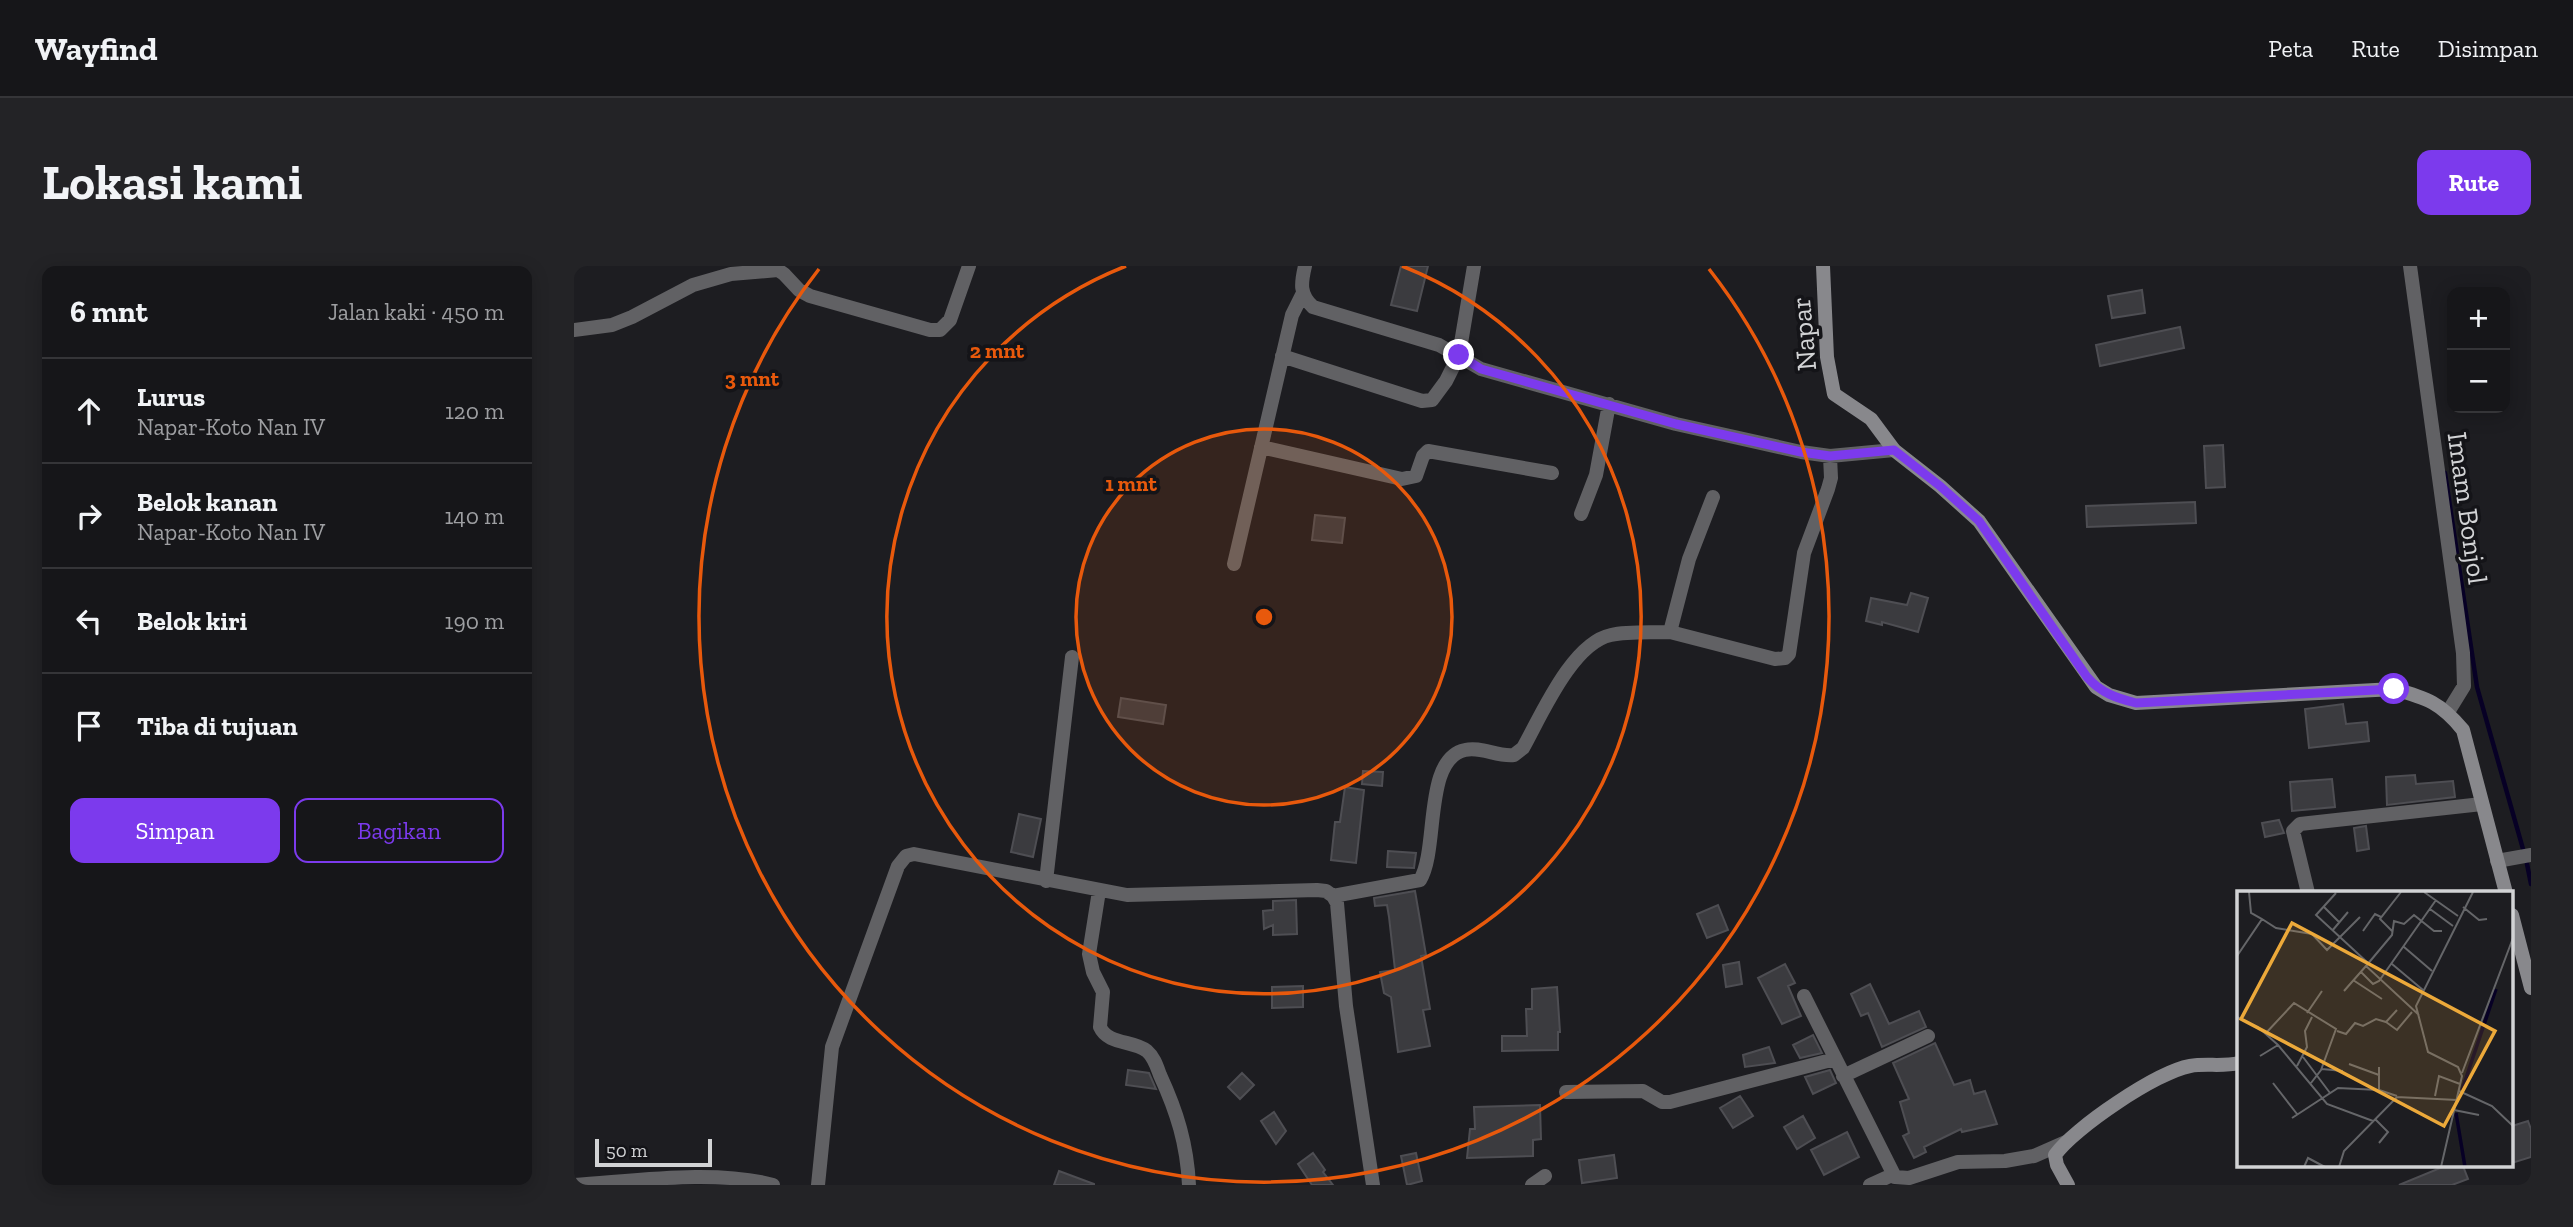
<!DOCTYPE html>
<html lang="id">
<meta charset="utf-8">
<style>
body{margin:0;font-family:"Zilla Slab",serif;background:#232326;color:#f1f3f6}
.controls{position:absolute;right:21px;top:21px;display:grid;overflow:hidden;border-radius:14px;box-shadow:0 4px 18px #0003}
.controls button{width:63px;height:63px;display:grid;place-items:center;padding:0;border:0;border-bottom:2px solid #353538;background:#161619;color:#f1f3f6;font:35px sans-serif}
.scale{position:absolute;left:21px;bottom:18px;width:117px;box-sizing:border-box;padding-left:7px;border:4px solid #d2d3d5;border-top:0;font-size:19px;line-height:24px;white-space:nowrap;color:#d2d3d5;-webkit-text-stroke:5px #141418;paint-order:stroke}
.stop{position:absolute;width:21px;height:21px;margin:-16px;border:5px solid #7c3aed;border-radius:50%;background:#fff}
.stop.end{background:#7c3aed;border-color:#fff;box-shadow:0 2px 7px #0008}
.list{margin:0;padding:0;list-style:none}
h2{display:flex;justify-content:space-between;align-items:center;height:91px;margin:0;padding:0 28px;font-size:30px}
h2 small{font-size:23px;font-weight:400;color:#9e9fa2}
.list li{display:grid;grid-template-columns:46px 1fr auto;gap:21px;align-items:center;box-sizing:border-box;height:105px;padding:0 28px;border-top:2px solid #353538}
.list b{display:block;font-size:26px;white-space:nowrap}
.list p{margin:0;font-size:23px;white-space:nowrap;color:#9e9fa2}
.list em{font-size:23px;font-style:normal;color:#9e9fa2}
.actions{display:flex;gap:14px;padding:21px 28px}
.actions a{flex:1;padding:16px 0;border:2px solid #7c3aed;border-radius:14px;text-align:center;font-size:24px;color:#7c3aed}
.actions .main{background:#7c3aed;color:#fff}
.icon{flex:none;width:38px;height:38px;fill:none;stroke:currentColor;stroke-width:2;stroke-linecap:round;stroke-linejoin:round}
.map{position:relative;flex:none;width:1957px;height:919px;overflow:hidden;border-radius:14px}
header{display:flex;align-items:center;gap:42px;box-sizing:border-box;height:98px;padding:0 35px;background:#161619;border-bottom:2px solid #353538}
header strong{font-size:33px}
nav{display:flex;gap:38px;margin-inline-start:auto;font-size:24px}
.intro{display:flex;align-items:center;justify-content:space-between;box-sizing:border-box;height:168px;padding:0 42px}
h1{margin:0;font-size:49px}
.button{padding:18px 32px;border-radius:14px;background:#7c3aed;color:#fff;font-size:24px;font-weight:700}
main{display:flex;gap:42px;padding:0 42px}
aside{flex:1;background:#161619;border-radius:14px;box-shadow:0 4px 18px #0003}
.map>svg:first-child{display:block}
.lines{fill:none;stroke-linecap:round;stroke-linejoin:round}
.stream{stroke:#070025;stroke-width:4.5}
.building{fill:#3b3b3f;stroke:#4e4e53;stroke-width:2}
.street{stroke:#616164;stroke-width:14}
.secondary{stroke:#88888c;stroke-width:14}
.route{stroke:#7c3aed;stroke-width:9}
.ring{fill:none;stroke:#e8590c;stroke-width:3.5}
.labels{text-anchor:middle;stroke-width:7;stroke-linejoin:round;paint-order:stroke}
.street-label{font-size:28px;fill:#d2d3d5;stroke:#141418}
.inset-river{fill:none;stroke:#070025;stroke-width:3.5}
.inset-road{fill:none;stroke:#656669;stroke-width:2}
.view{fill:#eca93a;fill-opacity:0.15;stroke:#eca93a;stroke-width:3.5}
.inset-edge{fill:none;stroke:#d2d3d5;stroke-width:3.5}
.centre{fill:#e8590c;stroke:#141418;stroke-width:3.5}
.ring-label{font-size:21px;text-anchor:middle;font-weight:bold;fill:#e8590c;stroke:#141418;stroke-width:7;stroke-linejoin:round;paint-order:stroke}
</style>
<header>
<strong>Wayfind</strong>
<nav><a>Peta</a><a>Rute</a><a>Disimpan</a></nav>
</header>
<div class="intro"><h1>Lokasi kami</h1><a class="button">Rute</a></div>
<main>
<aside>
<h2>6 mnt<small>Jalan kaki · 450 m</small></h2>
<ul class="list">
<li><svg class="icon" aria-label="ahead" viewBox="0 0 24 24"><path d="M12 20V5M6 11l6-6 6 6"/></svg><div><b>Lurus</b><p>Napar-Koto Nan IV</p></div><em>120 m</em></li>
<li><svg class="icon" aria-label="right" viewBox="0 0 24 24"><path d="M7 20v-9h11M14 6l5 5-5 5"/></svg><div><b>Belok kanan</b><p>Napar-Koto Nan IV</p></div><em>140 m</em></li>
<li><svg class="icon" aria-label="left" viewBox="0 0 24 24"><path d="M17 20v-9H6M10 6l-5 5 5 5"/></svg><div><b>Belok kiri</b></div><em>190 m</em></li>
<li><svg class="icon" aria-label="arrive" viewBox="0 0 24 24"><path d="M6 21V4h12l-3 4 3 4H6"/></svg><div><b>Tiba di tujuan</b></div></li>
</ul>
<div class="actions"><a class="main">Simpan</a><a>Bagikan</a></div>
</aside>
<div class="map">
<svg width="1957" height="919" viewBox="0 0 1957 919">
<rect width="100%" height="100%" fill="#1d1d21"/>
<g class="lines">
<path class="stream" d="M1871,207l32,214 46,162
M1953,598l4,20"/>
</g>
<path class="building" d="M827,0h27l-11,45 -26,-6z
M1568,24l3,23 -33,5 -4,-22z
M1606,61l4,21 -84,18 -4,-21z
M1649,179l2,42 -19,1 -2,-42z
M1621,236l1,21 -109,4 -1,-21z
M741,249l30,3 -3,25 -30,-3z
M1337,327l17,5 -10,34 -36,-10v3l-16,-4 5,-23 36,7z
M547,432l45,7 -3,19 -45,-7z
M1769,438l3,20 21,-2 2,19 -60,7 -4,-39z
M789,505l20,1 -1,14 -20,-2z
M1841,509l1,9 37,-3 2,16 -68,8 -1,-28z
M1758,513l3,28 -43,4 -2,-29z
M771,521l19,3 -8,73 -25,-3 4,-38h5z
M445,548l22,5 -8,38 -22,-5z
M1705,554l5,13 -19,4 -3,-14z
M1792,560l3,23 -12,2 -3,-23z
M814,585l28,2 -2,15 -27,-1z
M841,625l11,64 -5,1 9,53 -7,1 7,36 -32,6 -7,-55 -7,-4 -4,-21 15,-2 -6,-53 -2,-12 -12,1 -1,-8z
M722,634l1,34 -24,1v-10l-9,4 -1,-18 10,-1v-9z
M1144,639l10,25 -21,8 -10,-24z
M1165,696l3,22 -16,3 -3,-22z
M1211,698l10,19 -7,3 13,30 -19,8 -24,-46z
M1296,718l19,40 30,-13 7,16 -44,20 -14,-34 -7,3 -10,-22z
M729,720v21l-31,1v-21z
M983,721l3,45h-2v18l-56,1v-15h25l-1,-27h6v-20z
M1239,769l9,18 -22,5 -7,-13z
M1361,777l19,42 16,-5 4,14 11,-3 12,33 -35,8 -1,-3 -37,18 2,5 -12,6 -11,-22 6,-3 -9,-31 9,-3 -16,-36z
M1195,781l6,16 -30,4 -2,-12z
M554,804l21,3 7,16 -30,-4z
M1256,804l6,13 -23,11 -8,-17z
M668,807l12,12 -14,14 -12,-12z
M1166,830l13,20 -20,12 -13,-20z
M966,839l1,34 -8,1v16l-66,2 3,-29h5l-1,-22z
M700,846l12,19 -10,13 -15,-23z
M1229,850l12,22 -18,11 -13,-22z
M1954,855l3,8v28l-19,6v-37z
M1273,866l12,25 -35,18 -13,-25z
M739,887l12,17 -2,2 10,13h-21l-14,-21z
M842,887l6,28 -15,4 -6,-29z
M1040,889l3,23 -35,5 -3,-23z
M1871,900h18l5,13 -16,6h-53z
M485,905l35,13v1h-40z"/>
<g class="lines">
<path class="street" d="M731,0c-4,17 -6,28 8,41l126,38 42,24 195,55 125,28 29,4 64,-6
M1836,0l53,387 1,33 -16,26
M0,64l38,-5 20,-8 61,-32 38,-11 47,-4 6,4 15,16 11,6 120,34h10l10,-10 19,-54
M708,90l140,45 10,-1 14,-19 13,-26 15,-89
M687,181l141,32 14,-3 7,-20 5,-5 124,22
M1007,248l15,-39 13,-71
M660,298l58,-249 10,-20
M1096,366l105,27 10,-1 4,-4 15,-101 24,-64 3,-11 -1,-22
M1923,595l34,-6
M472,615l26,-224
M525,625l-10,63 4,18 10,20 -3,35c8,18 33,13 47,24 7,6 10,16 13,24 17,37 27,69 29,110
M1734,627l-15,-62 7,-7 182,-20
M759,630l87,-16c19,-31 3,-121 45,-130 16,-4 32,7 49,5l9,-7c18,-32 49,-105 88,-113 18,-4 40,-2 59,-3l19,-73 24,-62
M1230,730l91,181 14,1 49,-16 47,-1 29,-5 32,-14
M1269,810l85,-40
M992,826l77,-1 19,11h8l165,-43
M0,919c61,-4 141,-16 199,0
M244,919l14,-138 66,-181 8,-10 8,-2 213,41 190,-5 9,1 7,5 4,7 9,103 27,179
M958,919l13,-9
M1296,919l22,-10"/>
<path class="secondary" d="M1249,0l4,91 7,37 37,25 23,31 46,36 39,35 117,166 13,8 27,8 258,-14c33,9 47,14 69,41l43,163
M1938,649l19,73
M1494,919l-11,-20 -2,-10c19,-27 102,-83 135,-89 16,-3 32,1 49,-3"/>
</g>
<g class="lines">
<path class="route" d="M885,89l22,14 195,55 125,28 29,4 64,-6 46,36 39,35 108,156c14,16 29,21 49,26l258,-14"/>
</g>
<circle cx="690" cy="351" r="188" fill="#e8590c" fill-opacity=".12"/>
<g class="ring">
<circle cx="690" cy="351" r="188"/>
<path d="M828 0A377 377 0 1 1 552 0"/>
<path d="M1135 3A565 565 0 1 1 245 3"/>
</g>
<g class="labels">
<g class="street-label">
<text transform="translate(1229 68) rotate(-95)" y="10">Napar</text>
<text transform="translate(1894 242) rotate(82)" y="10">Imam Bonjol</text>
</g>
</g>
<g transform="translate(1663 625)">
<rect width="276" height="276" fill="#1d1d21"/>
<path class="inset-river" d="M225,199l34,-101M219,222l9,54"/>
<path class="inset-road" d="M187,1l34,24M99,2l-20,22 52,48M86,15l16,16M226,16l16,13 8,-1M193,18l23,17M25,28l14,9 36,6 15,16 33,-33M95,40l16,-19M126,40l12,-17 6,3M155,40l-12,-12 21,-27M167,56l28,24M0,65l25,-37 -11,-6 -2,-21M155,73l31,26M124,81l12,12 6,-3 57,-81M116,89l29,19M107,100l22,-25M70,122l15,-22M182,124l-53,-49 26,-31 2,-14 10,3 10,-9 20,16h8M0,126l21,10 20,18 49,59 46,17M149,131l11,8 15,-18M100,140l9,3 9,-11 8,3 13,-7 10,3 11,-12M29,142l28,-30 42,26 -15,41 -10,13M23,165l18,-11M66,166l27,36M112,173l30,11M60,175l10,-19 -2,-16 7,-14M142,176v23l18,6M85,178l21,2M225,182l51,-135M36,192l24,31M222,200l33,15 21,20M198,205l4,-20 21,8M217,219l25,5M55,227l46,-30 41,2M138,228l13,13 -9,11M67,276l4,-9 17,9M102,276l5,-16 53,-54 60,3M204,276l21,-91 -4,-9 -30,-15 -12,-46 57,-114"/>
<path class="view" d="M55,32l203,108 -51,95 -203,-107z"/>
<rect width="276" height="276" class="inset-edge"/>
</g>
<circle cx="690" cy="351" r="10" class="centre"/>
<g class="ring-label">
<text x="423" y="92">2 mnt</text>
<text x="178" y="120">3 mnt</text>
<text x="557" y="225">1 mnt</text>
</g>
</svg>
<div class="controls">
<button>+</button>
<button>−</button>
</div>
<div class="scale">50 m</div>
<div class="stop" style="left:1820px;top:423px"></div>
<div class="stop end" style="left:885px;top:89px"></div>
</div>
</main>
